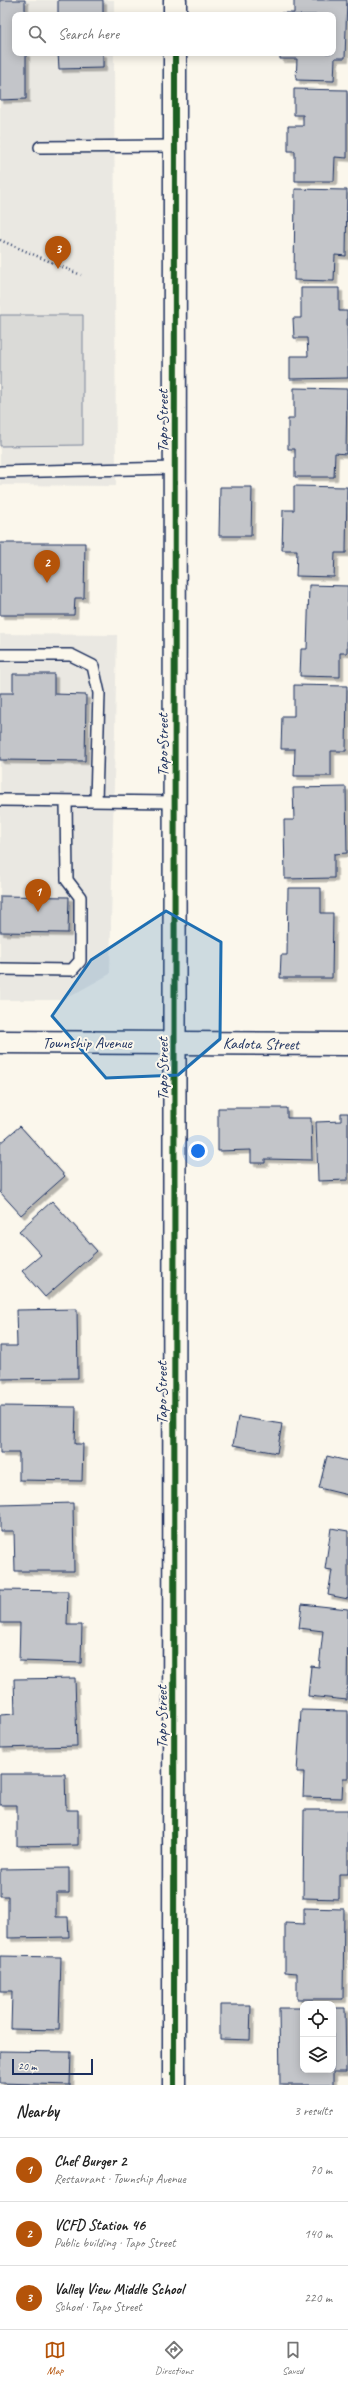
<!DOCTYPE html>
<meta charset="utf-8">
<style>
body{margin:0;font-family:Caveat,sans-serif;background:#f6f6f6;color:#222}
.controls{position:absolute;right:12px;bottom:12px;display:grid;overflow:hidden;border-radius:8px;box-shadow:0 2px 10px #0003}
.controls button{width:36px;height:36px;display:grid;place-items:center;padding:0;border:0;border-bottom:1px solid #e0e0e0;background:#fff;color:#222;font:20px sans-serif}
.scale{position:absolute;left:12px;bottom:10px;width:81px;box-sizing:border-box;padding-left:4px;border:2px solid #1b2f5e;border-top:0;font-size:11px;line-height:14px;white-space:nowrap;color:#1b2f5e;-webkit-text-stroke:3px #fbf7ec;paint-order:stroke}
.you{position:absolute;left:198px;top:1151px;width:14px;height:14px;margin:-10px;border:3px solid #fff;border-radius:50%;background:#1a73e8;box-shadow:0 0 0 6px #1a73e833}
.badge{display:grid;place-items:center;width:26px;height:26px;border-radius:50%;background:#b45309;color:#fff;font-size:13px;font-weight:700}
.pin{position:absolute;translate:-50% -33px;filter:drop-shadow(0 1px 2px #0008)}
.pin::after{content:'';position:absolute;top:21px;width:14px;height:12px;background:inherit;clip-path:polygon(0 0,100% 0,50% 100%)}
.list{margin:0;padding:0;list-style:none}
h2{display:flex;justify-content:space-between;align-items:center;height:52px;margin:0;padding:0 16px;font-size:17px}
h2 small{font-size:13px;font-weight:400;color:#767676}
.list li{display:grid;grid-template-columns:26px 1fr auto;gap:12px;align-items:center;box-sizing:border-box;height:64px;padding:0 16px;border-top:1px solid #e0e0e0}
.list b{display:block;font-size:15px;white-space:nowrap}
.list p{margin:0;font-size:13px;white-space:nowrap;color:#767676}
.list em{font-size:13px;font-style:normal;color:#767676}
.icon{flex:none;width:22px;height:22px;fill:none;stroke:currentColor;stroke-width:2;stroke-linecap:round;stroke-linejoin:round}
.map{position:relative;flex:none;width:348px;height:2085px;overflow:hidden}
.search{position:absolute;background:#fff;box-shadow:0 2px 10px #0003;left:12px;right:12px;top:12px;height:44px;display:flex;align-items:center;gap:10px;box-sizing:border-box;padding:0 14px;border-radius:8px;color:#767676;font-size:15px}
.sheet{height:244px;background:#fff}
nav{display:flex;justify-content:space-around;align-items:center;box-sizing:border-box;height:56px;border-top:1px solid #e0e0e0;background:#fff;font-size:11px;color:#767676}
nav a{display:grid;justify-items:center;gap:2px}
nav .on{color:#b45309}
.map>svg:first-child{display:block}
.built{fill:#eae8e2}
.green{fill:#dadad7;stroke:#7a849a}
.building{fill:#c3c5c9;stroke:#1b2f5e;filter:url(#shadow)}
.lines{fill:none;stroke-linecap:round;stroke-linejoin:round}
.lane-casing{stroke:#1b2f5e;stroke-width:14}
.street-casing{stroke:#1b2f5e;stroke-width:25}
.secondary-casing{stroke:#1b2f5e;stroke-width:25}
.path{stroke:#1b2f5e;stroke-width:2.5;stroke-dasharray:1 3;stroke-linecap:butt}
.lane{stroke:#fbf7ec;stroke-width:11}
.street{stroke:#fbf7ec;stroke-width:22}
.secondary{stroke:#fbf7ec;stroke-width:22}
.cycleway-casing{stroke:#fbf7ec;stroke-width:8}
.cycleway{stroke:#1b5e20;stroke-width:6}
.marked{fill:#1f6fb2;fill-opacity:0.2;stroke:#1f6fb2;stroke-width:3;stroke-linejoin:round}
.labels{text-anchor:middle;stroke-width:4;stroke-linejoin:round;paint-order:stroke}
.street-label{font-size:16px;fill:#1b2f5e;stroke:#fbf7ec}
</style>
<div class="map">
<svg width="348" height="2085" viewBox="0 0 348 2085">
<defs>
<filter id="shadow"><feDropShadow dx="3.5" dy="3.5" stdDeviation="0" flood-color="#0004"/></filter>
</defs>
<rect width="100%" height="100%" fill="#fbf7ec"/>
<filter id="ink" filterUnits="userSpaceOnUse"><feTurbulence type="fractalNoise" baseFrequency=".025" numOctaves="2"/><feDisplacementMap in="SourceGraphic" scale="8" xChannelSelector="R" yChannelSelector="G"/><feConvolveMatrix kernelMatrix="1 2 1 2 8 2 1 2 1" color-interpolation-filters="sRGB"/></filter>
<g filter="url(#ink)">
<path class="built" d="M0,0h114v15h-99v38h99l2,433 -116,-1z
M0,634l117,1 -7,339 -47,26h-63z"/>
<path class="green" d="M0,315h83v130l-83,1z"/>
<path class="building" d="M0,0h25v15h-10v38h11v46l-26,1z
M58,0h45v15h-45z
M294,0h53l-2,58h-10l-1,23 -38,-1 1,-21h-17v-6h53v-38h-52v-2h13z
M58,53h45v15l-44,1z
M294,89l53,1v68l-12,-1 -1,24h-39v-30h-7v-25h15v-11h-9z
M295,189l52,1 -1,66 -11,-1 -1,26 -40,-1z
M301,288h38v23h8l1,67 -58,1v-23h18l-1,-18h-13l-1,-20h8z
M294,388l53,1 -1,65 -11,-1 -1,24h-39v-28h-7v-30h6z
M294,486l53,1 -1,66h-11l-1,24 -38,-1 1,-26h-15l1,-40h11z
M220,487h32l-1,49h-32z
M0,543h85l-1,55h-9l-1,17h-74z
M309,585l39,1 -1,67h-7v24l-40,-1 1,-27h6z
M13,674h41v20l32,1 -1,66 -85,-1v-67h13z
M294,685l53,1 -1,65h-15v25h-37l1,-27h-14l1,-33h12z
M346,787l1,66 -13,1v24l-49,1 -1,-59h10l-1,-32z
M288,888h33v25h12l-1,65h-52l1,-23h6z
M0,896l69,1 -1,36 -68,-1z
M218,1108h69v10h24l1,42 -47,-1v4h-14v-13l-33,1z
M341,1113h7v67l-30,1 -2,-59 25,-1z
M20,1126l45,50 -44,39 -21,-23v-49z
M52,1201l45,50 -52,46 -23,-26 19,-16 -22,-24z
M77,1309l1,69 -78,1v-33h17l-1,-36z
M0,1406l76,1 -1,37h8l-1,37 -63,-1v-27h-19z
M238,1417l44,7 -5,29 -44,-8z
M327,1456l21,5v34l-29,-7z
M73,1503l1,68h-59l-1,-40h-14v-26z
M331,1528l17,3v68l-20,-4 4,-25 -7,-1z
M0,1590l68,1 -1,34h15l-1,38 -62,-2 1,-38h-20z
M302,1604l46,5 -1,91 -39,-4 3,-30 8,1 4,-36 -24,-3z
M75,1678l2,68 -77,2v-33l15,-1 -1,-35z
M301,1710l47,1v67h-5l-1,20 -39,-1 1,-25h-7z
M0,1774h65l1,36h12v35l-61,1v-41h-17z
M304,1810h44v64h-9v25l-36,-1z
M69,1868v25h-13v24h12l1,20 -61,1v-42h-8v-27z
M304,1908l40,1 -1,90h-46v-26l-12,-1v-49l19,1z
M0,1956l61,1 -2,73 -48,-1 1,-38h-12z
M220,2005h31l-1,35 -30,-1z
M279,2008h24v62h30v-62h12l1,64h-13v13h-53z
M0,2051l71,1 -1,33 -70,-2z"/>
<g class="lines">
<g class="lane-casing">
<path id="lane" d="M40,147l135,-1
M0,472l175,-4
M0,655h71l22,11 6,27 -3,108
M0,800l175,2
M0,969l72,1 8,-9v-64l-13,-17 -1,-79"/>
</g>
<g class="street-casing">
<path id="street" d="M0,1042l348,2"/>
</g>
<g class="secondary-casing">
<path id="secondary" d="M175,15v-15
M174,2085l1,-2032"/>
</g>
<path class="path" d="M0,240l81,35"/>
<use href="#lane" class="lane"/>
<use href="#street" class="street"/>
<use href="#secondary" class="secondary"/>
<g class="cycleway-casing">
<path id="cycleway" d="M174,2085l1,-2032"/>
</g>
<use href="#cycleway" class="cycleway"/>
</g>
</g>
<path class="marked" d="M166,911l55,31 -1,97 -42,36 -72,3 -54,-62 39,-56z"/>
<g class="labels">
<g class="street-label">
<text transform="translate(162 421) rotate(-90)" y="6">Tapo Street</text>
<text transform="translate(162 745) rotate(-90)" y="6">Tapo Street</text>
<text x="87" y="1048">Township Avenue</text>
<text transform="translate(261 1043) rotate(1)" y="6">Kadota Street</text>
<text transform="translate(162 1069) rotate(-90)" y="6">Tapo Street</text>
<text transform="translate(161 1393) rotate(-90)" y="6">Tapo Street</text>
<text transform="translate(161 1717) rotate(-90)" y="6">Tapo Street</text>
</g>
</g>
</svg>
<div class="controls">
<button><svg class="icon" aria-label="locate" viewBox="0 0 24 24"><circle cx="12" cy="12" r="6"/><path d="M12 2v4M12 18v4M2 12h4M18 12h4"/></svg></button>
<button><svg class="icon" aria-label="layers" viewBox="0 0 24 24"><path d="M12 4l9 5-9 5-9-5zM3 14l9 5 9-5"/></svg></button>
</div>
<div class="scale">20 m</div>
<div class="you"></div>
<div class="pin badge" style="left:38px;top:912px">1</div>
<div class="pin badge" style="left:47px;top:583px">2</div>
<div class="pin badge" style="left:58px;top:269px">3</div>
<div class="search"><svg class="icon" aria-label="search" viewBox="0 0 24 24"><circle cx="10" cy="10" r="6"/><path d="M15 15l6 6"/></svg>Search here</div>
</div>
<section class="sheet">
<h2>Nearby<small>3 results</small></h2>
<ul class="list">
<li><span class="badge">1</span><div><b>Chef Burger 2</b><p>Restaurant · Township Avenue</p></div><em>70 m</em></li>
<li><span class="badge">2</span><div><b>VCFD Station 46</b><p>Public building · Tapo Street</p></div><em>140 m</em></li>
<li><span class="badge">3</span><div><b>Valley View Middle School</b><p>School · Tapo Street</p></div><em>220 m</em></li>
</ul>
</section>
<nav>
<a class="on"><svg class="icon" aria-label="map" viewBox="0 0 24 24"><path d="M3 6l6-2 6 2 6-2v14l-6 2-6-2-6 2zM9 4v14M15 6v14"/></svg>Map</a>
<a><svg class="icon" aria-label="directions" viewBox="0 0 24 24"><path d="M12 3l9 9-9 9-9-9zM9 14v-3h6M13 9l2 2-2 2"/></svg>Directions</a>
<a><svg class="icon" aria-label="saved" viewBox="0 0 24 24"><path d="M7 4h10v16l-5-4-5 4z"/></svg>Saved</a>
</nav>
